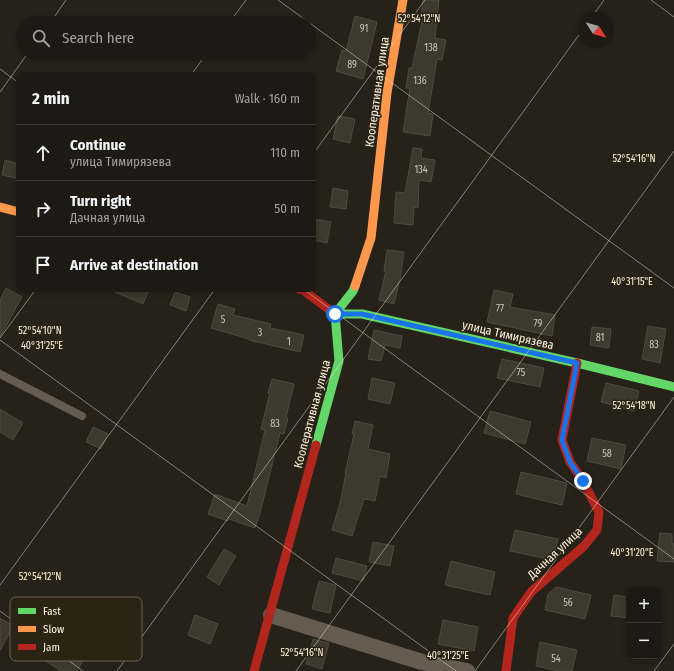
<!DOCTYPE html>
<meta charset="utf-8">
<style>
body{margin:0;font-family:"Fira Sans Condensed",sans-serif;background:#292721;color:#f1f3f6}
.controls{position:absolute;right:12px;bottom:12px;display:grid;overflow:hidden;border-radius:8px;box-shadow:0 2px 6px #0003}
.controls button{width:36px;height:36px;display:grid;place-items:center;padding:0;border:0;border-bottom:1px solid #3a3833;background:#1c1a13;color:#f1f3f6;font:20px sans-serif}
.compass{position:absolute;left:578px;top:12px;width:36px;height:36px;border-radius:50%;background:#1c1a13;box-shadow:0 2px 6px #0003;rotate:126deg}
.stop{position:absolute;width:12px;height:12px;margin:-9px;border:3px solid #1a73e8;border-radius:50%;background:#fff}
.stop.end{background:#1a73e8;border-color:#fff;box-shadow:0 1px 4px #0008}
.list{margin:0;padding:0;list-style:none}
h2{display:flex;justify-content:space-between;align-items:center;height:52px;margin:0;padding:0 16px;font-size:17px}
h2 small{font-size:13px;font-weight:400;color:#a0a1a0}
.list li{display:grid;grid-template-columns:26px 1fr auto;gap:12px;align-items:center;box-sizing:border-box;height:56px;padding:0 16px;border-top:1px solid #3a3833}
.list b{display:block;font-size:15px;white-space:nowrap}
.list p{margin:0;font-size:13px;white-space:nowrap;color:#a0a1a0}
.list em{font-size:13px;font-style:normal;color:#a0a1a0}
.icon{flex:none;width:22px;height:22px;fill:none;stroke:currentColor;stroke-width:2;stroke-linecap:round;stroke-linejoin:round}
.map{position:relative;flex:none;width:674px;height:671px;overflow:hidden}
.search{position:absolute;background:#1c1a13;box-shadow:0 2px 6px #0003;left:16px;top:16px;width:300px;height:44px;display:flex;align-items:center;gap:10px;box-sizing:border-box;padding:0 14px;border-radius:22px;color:#a0a1a0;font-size:15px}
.panel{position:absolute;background:#1c1a13;box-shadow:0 2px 6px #0003;left:16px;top:72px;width:300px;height:220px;border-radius:8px}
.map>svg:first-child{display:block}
.building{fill:#3d392e;stroke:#4f4a3d}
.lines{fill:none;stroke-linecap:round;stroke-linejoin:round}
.lane{stroke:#655c4f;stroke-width:8}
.street{stroke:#655c4f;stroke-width:16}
.fast{stroke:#63d668;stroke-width:9}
.slow{stroke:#ff974d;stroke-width:9}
.jam{stroke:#b3261e;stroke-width:9}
.route{stroke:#1a73e8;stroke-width:5}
.ticks{fill:none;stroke:#fdf2e1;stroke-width:1;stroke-opacity:0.45}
.labels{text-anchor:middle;stroke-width:3;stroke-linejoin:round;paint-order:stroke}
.number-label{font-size:10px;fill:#cdc4b4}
.street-label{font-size:12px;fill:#fdf2e1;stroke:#2b2414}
.key{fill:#2b2414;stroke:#6a6252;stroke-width:1}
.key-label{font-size:11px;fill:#fdf2e1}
.ticks-label{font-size:10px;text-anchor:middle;fill:#fdf2e1;stroke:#2b2414;stroke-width:3;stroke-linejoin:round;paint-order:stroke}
</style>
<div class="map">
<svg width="674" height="671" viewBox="0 0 674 671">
<rect width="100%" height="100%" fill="#262219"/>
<path class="building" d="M423,0h16l-4,38 11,2 -4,20 -5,-1 -9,54 5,1 -3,22 -27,-4 7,-44h-4l3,-20h3l11,-51 -2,-1z
M355,16l22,6 -14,57 -27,-8 6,-21 4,1z
M338,116l17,3 -5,24 -17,-4z
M413,148l9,1 -1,9 14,2 -4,22 -12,-2 -1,28 -4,-1 -1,18 -19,-2 2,-31 9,1z
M5,160l14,4v15l-17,-4z
M333,188l15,3 -2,18 -16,-2z
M313,219l18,3 -4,21 -14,-3z
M387,250l17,2 -4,27 -6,25 -15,-4 7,-29h-2z
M6,288l16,9 -22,40v-37z
M108,289h41l-6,15z
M494,290l19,4 -3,13 45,8 -3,21 -65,-14z
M175,292l15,5 -4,14 -16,-6z
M218,304l17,5 -2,6 38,9 -1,4 34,7 -4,17 -51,-12v-1l-38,-11z
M648,326l18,3 -6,34 -18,-4z
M592,327l19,2 -2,19 -19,-3z
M374,330l28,6 -2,12 -15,-3 -4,16 -13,-2z
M502,359l42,9 -4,19 -43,-9z
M372,378l23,5 -5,21 -22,-5z
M272,379l22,5 -8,33 2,1 -4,16 -4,-1 -20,80 -5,15 -26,-9 -1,2 -20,-7 7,-20 32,12 18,-76 -4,-1 9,-36h-2z
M606,383l33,8 -5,20 -33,-9z
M0,409l23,14 -10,17 -13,-8z
M490,411l41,11 -6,22 -41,-11z
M355,421l18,4 -5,24 22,5 -4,24 -6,-2 -5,25 -11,-2 -12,37 -20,-6 8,-27 6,-30h-1l9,-39h-2z
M93,427l15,7 -7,15 -15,-7z
M592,438l34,7 -5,24 -34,-8z
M521,472l46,11 -5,22 -46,-11z
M515,530l43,9 -4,16 -5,4 -39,-8z
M660,533l12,1v10h2v18l-17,-1z
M373,542l21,4 -4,20 -21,-4z
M224,549l12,7 -17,29 -12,-8z
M336,558l31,8 -4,15 -31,-8z
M451,561l44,11 -5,23 -45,-10z
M319,581l17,4 -6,28 -18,-4z
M556,587l35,8 -6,24 -40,-9 3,-16z
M614,595l15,2v21l-18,-2z
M195,615l23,9 -8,20 -22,-9z
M0,618l14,8 -14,24z
M443,620l35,7 -4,24 -36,-7z
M60,639l26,16 -9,16h-16l-15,-10z
M313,639l16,4 -7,26 -16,-5z
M540,642l37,8 -5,21h-13l-23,-5z"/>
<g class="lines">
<path class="lane" d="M0,374l82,42"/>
<path class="street" d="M271,615l151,47 45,9"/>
<path class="fast" d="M335,314h27l215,49 97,24
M316,445l23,-84 -4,-47 18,-23 2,-5"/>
<path class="slow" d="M0,207l19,5
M355,286l16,-48 16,-145 16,-93"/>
<path class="jam" d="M299,289l4,1 32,24
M254,671l62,-226
M506,671l7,-53 18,-26 53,-46 13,-16 2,-18 -16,-31 -13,-19 -8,-22 15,-77"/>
</g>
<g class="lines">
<path class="route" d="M335,314h27l215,49 -15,77 8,22 13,19"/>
</g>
<path class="ticks" d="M278,0l396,288M651,0l23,17M591,18l13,-18M50,23l16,-23M229,23l17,-23M0,69l19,14M191,75l16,-22M0,92l28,-39M313,154l112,-154M303,289l371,270M0,338l36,-49M0,340l456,331M0,585l215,-296M0,611l83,60M117,671l467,-643M296,671l378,-520M475,671l199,-274M654,671l20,-27"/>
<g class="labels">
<g class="number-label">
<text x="364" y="32">91</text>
<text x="431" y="51">138</text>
<text x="352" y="68">89</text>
<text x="420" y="84">136</text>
<text x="421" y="173">134</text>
<text x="500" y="312">77</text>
<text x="223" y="323">5</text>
<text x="538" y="327">79</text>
<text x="260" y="336">3</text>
<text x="600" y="341">81</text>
<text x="289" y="345">1</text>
<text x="654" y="348">83</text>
<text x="521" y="376">75</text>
<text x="275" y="427">83</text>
<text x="607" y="457">58</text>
<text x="568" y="606">56</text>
<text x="556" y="662">54</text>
</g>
<g class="street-label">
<text transform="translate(377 92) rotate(-82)" y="4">Кооперативная улица</text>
<text transform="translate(508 335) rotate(13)" y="4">улица Тимирязева</text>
<text transform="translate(312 414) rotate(-75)" y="4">Кооперативная улица</text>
<text transform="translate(555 553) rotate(-43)" y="4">Дачная улица</text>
</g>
</g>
<rect x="10" y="597" width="132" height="64" rx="6" class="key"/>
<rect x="18" y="608" width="18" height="6" fill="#63d668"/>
<rect x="18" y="626" width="18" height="6" fill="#ff974d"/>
<rect x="18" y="644" width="18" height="6" fill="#b3261e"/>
<g class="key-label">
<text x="43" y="615">Fast</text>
<text x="43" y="633">Slow</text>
<text x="43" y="651">Jam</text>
</g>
<g class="ticks-label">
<text x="419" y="22">52°54'12"N</text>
<text x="634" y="162">52°54'16"N</text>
<text x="632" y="285">40°31'15"E</text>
<text x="40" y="334">52°54'10"N</text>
<text x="42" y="349">40°31'25"E</text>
<text x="634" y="409">52°54'18"N</text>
<text x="632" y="556">40°31'20"E</text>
<text x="40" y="580">52°54'12"N</text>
<text x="302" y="656">52°54'16"N</text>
<text x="448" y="659">40°31'25"E</text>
</g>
</svg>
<div class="controls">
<button>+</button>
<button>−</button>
</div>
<svg class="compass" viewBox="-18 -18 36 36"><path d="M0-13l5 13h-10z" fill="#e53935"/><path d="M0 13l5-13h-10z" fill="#a0a1a0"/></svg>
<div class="stop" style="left:335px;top:314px"></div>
<div class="stop end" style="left:583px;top:481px"></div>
<div class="search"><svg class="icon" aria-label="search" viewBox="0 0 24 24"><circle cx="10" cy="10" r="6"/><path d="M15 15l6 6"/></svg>Search here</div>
<section class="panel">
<h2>2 min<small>Walk · 160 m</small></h2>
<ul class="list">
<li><svg class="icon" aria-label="ahead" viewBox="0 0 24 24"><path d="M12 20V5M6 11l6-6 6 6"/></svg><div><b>Continue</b><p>улица Тимирязева</p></div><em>110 m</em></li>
<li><svg class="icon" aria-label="right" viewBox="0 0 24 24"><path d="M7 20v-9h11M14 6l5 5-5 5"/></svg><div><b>Turn right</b><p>Дачная улица</p></div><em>50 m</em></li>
<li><svg class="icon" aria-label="arrive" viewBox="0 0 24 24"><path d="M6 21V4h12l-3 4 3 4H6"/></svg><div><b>Arrive at destination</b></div></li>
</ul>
</section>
</div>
